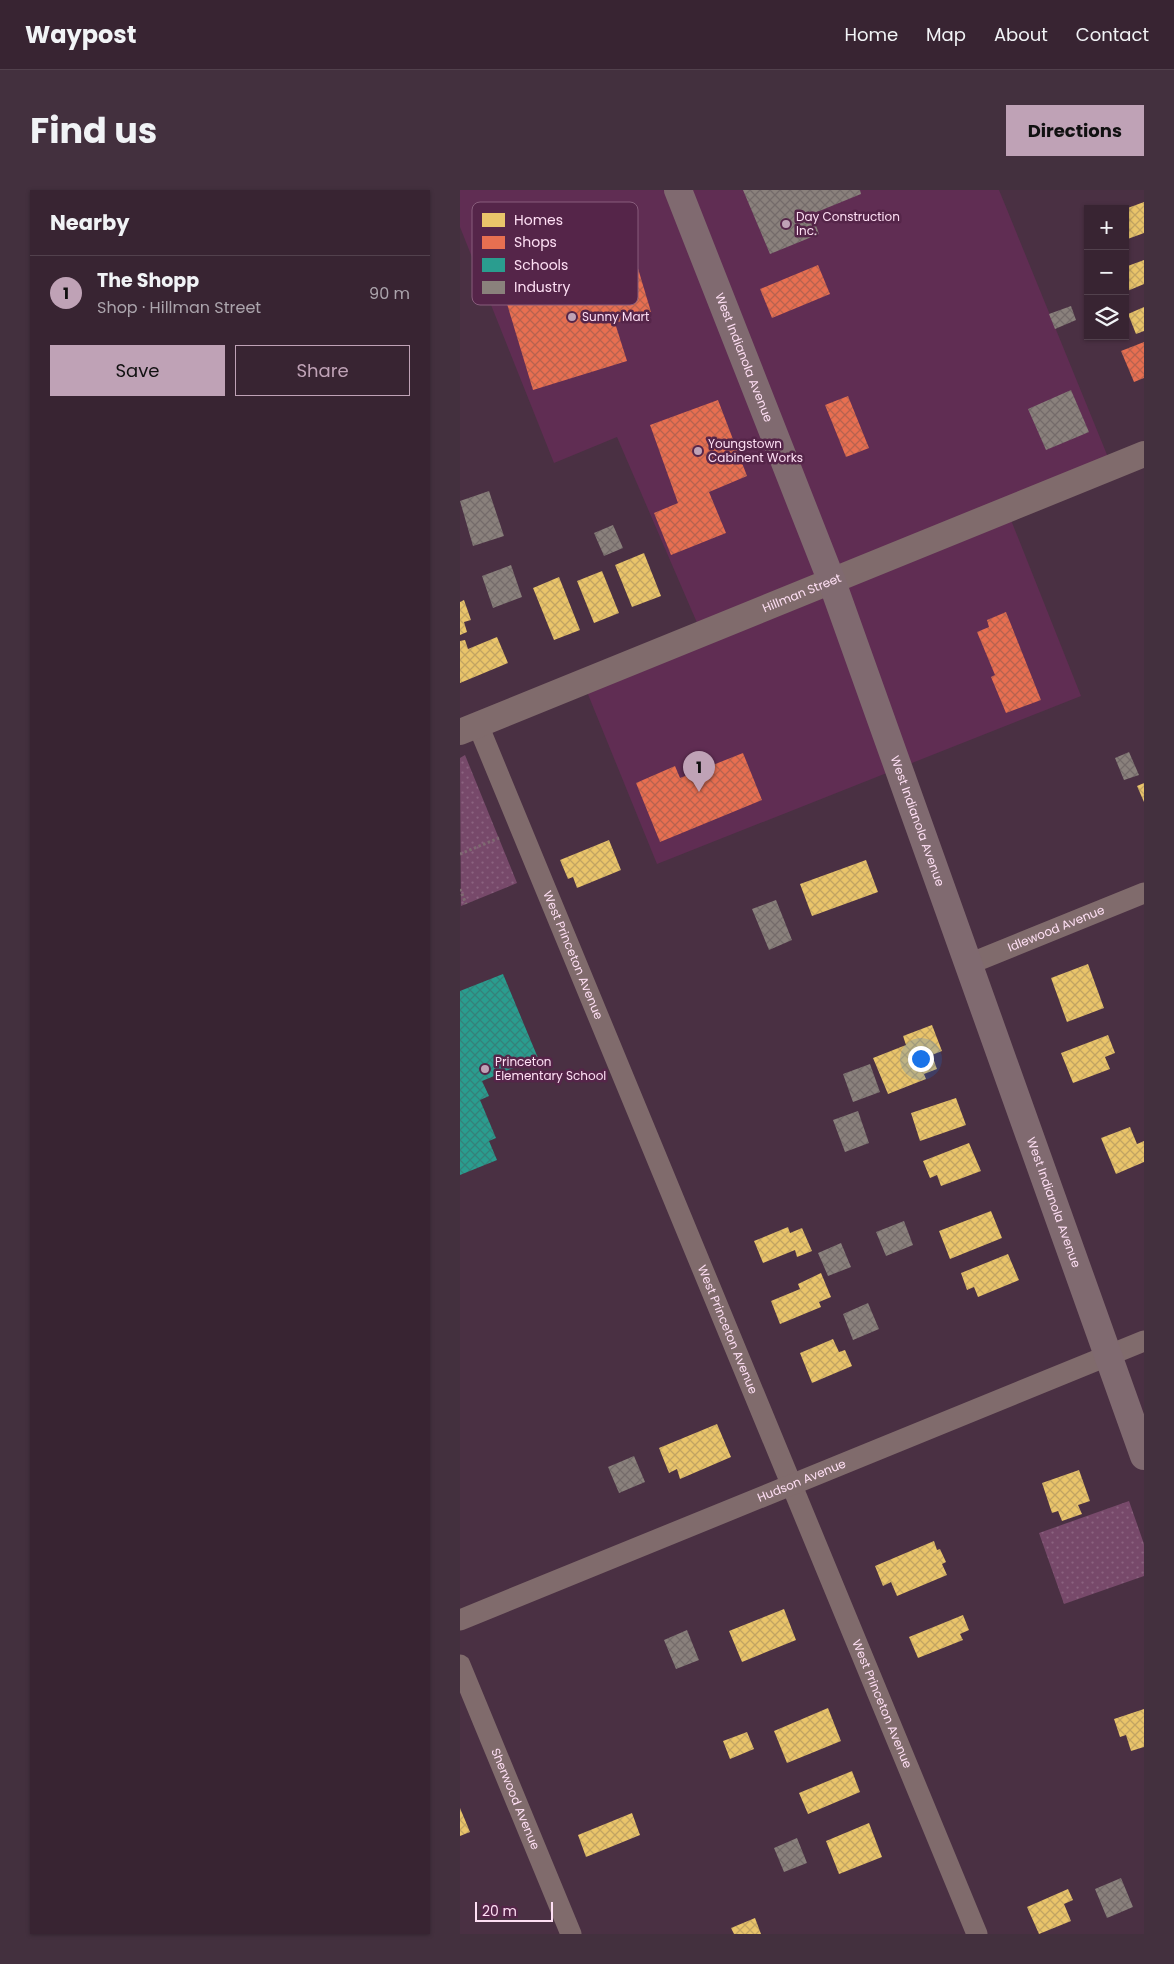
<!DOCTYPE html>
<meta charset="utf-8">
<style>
body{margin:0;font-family:Poppins,sans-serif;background:#43303e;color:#f1f3f6}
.controls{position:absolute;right:15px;top:15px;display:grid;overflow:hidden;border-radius:0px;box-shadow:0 1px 4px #0004}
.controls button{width:45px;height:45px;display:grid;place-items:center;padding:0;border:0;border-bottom:1px solid #52414d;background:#382432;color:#f1f3f6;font:25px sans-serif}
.scale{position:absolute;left:15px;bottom:12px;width:78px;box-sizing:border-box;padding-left:5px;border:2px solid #fedff4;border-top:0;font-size:14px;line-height:18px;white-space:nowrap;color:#fedff4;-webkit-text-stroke:4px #552549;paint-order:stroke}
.you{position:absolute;left:460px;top:868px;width:18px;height:18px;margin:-12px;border:4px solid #fff;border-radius:50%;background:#1a73e8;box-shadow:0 0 0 8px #1a73e833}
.badge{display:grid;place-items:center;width:32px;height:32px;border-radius:50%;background:#bfa2b6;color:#111;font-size:16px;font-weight:700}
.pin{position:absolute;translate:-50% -41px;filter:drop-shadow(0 1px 2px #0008)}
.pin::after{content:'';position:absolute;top:26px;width:18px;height:15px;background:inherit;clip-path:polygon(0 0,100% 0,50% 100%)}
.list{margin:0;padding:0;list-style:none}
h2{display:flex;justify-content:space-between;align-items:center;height:65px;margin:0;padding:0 20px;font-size:21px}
h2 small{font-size:16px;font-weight:400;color:#aba4ac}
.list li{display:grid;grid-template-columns:32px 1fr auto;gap:15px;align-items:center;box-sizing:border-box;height:75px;padding:0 20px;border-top:1px solid #52414d}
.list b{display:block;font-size:19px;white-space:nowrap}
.list p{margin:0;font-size:16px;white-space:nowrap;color:#aba4ac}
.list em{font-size:16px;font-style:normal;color:#aba4ac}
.actions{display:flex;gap:10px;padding:15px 20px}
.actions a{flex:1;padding:11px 0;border:1px solid #bfa2b6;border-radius:0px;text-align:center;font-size:18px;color:#bfa2b6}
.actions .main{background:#bfa2b6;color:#111}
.icon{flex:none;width:28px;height:28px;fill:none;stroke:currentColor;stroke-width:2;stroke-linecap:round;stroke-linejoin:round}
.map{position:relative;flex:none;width:684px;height:1744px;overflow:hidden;border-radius:0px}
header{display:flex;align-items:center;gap:30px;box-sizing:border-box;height:70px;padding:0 25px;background:#382432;border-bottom:1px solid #52414d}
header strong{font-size:24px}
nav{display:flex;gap:28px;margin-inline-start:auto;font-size:18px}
.intro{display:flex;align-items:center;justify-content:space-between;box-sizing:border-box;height:120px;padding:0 30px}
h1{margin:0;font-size:35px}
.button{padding:12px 22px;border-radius:0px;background:#bfa2b6;color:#111;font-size:18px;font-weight:700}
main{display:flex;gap:30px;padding:0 30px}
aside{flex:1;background:#382432;border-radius:0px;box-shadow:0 1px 4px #0004}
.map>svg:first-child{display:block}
.built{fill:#602d53}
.grass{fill:url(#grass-dots)}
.homes{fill:url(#homes-cross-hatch)}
.shops{fill:url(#shops-cross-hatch)}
.schools{fill:url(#schools-cross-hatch)}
.industry{fill:url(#industry-cross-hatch)}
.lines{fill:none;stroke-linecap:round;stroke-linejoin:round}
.path{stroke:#7e6971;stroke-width:3;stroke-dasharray:2.5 2.5;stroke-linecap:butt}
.minor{stroke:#806b6c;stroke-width:21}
.tertiary{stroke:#806b6c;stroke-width:26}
.primary{stroke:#806a70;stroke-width:28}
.poi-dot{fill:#bfa2b6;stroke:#552549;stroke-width:2}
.labels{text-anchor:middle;stroke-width:5;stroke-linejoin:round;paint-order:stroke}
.poi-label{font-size:12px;fill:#fedff4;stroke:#552549;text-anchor:start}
.street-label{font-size:12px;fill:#fedff4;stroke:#552549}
.key{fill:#552549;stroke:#885d7c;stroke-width:1}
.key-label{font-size:14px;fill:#fedff4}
</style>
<header>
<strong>Waypost</strong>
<nav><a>Home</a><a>Map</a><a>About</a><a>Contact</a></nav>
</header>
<div class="intro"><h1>Find us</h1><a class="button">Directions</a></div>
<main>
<aside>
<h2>Nearby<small></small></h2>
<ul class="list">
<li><span class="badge">1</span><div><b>The Shopp</b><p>Shop · Hillman Street</p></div><em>90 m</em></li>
</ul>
<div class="actions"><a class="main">Save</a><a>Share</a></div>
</aside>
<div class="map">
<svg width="684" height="1744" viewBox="0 0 684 1744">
<defs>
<pattern id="grass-dots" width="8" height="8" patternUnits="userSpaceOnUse" patternTransform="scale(1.25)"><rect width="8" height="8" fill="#77496a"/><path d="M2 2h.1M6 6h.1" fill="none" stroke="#8b6380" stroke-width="1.8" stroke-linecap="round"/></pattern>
<pattern id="homes-cross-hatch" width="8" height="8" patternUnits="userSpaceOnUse" patternTransform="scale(1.25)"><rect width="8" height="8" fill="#e9c46a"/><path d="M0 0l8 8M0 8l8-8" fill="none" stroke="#c2a462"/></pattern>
<pattern id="shops-cross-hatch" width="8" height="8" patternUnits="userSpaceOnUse" patternTransform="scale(1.25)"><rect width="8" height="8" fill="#e76f51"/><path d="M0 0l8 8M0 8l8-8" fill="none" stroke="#b8624f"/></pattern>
<pattern id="schools-cross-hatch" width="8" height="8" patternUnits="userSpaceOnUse" patternTransform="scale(1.25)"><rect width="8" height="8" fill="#2a9d8f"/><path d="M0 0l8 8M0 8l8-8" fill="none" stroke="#34827a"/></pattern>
<pattern id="industry-cross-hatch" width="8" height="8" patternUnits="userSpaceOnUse" patternTransform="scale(1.25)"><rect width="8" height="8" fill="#8a817c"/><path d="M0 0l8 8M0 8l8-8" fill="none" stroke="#746b6a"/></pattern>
</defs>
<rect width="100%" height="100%" fill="#4a3043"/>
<path class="built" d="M0,0h539l113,277 -105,43 74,186 -424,168 -74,-182 118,-50 -84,-195 -63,26 -94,-236z"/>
<path class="grass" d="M5,565l52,128 -56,23 -1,-148z
M669,1311l15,43v32l-80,28 -25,-71z"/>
<path class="homes" d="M684,12v31l-19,7v-31z
M684,70v24l-19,8v-25z
M684,117v24l-8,3 -8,-20z
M184,363l17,43 -29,11 -17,-42z
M142,381l17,42 -25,10 -17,-42z
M99,387l21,53 -26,10 -21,-52z
M4,410l7,20 -7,2 3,10 -7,3v-33z
M37,447l11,26 -48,20v-42l5,-1 3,9z
M684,593v19l-7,-16z
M149,650l12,30 -44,18 -4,-11 -5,2 -8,-19z
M406,670l12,32 -66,24 -12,-32z
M628,774l16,44 -37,14 -16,-44z
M472,835l10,26 -10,4 5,14 -13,5 2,5 -38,15 -15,-36 33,-13 -3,-9z
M648,845l7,18 -10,4 5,12 -37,14 -12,-30z
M496,908l10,27 -46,16 -9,-28z
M670,937l7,17 7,-3v21l-28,12 -15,-36z
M509,953l12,28 -40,15 -4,-11 -7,3 -7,-17z
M531,1021l11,27 -52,21 -11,-28z
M328,1037l2,6 12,-5 10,23 -15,6 -2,-7 -32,13 -9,-22z
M548,1064l11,26 -41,17 -4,-10 -7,3 -6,-17z
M361,1083l10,24 -12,5 2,5 -41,17 -9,-23 29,-12 -2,-5z
M373,1149l6,13 6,-2 7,16 -40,17 -12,-30z
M257,1234l14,33 -51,22 -3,-10 -8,4 -10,-25z
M619,1280l11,31 -12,4 4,9 -20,7 -4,-10 -6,2 -10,-30z
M474,1351l3,9 3,-1 6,13 -4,2 5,11 -50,21 -6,-14 -8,4 -8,-20z
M324,1419l12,31 -54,22 -13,-31z
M503,1425l6,15 -9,4 3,6 -45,18 -9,-21z
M368,1518l13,33 -54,22 -13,-32z
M684,1519v38l-13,4 -5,-16 -6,2 -6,-18z
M287,1542l7,17 -24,10 -7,-18z
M392,1581l8,21 -52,22 -9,-21z
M0,1618l10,24 -10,4z
M172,1623l8,22 -54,22 -8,-22z
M409,1633l13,34 -43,17 -13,-33z
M608,1699l5,11 -9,4 7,17 -32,13 -12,-27z
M295,1728l6,16h-27l-3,-6z"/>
<path class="shops" d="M171,55l20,67 -36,11 12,38 -94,29 -32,-106z
M358,75l12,29 -58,24 -12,-29z
M684,152v36l-10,4 -13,-31z
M388,206l21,52 -23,9 -21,-52z
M258,210l29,76 -38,16 17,41 -55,22 -17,-42 24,-10 -28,-78z
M546,422l35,88 -35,13 -15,-36 4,-2 -18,-43 12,-5 -2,-7z
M283,563l19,47 -102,42 -24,-59 39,-17 5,12z"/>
<path class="schools" d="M43,784l35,84 -56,23 7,15 -9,4 16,38 -7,3 8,19 -37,15v-184z"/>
<path class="industry" d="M283,0h117l1,4 -49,20 7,20 -49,20z
M611,116l5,14 -21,9 -6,-15z
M611,200l18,42 -43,18 -18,-41z
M29,301l15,45 -31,10 -13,-45z
M153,335l10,23 -19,8 -10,-23z
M51,375l11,32 -29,11 -11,-32z
M669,562l10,23 -15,5 -9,-22z
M316,710l16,40 -23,10 -17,-41z
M410,874l10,28 -27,10 -10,-28z
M398,921l11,32 -24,9 -12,-32z
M444,1031l9,24 -27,11 -10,-24z
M381,1053l10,24 -23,9 -10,-23z
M408,1113l11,26 -26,11 -10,-26z
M174,1266l11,26 -26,11 -11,-26z
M227,1440l12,30 -23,9 -12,-29z
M337,1648l10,25 -23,9 -10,-24z
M661,1688l12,29 -26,11 -12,-29z"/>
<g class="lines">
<path class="path" d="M0,664l39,-16
M0,699l6,15"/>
<g class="minor">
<path id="s1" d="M18,535l499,1209"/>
<path id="s2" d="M509,774l175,-71"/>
<path id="s3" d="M0,1430l684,-279"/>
<path id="s4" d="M0,1475l111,269"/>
</g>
<path class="tertiary" id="s5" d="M0,542l684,-278"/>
<path class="primary" id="s6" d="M218,0l154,392 312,874"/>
</g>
<g class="poi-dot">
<circle cx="326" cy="34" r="5"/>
<circle cx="112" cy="127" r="5"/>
<circle cx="238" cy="261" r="5"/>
<circle cx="25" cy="879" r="5"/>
</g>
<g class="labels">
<g class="poi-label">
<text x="336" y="31">Day Construction<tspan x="336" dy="14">Inc.</tspan></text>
<text x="122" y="131">Sunny Mart</text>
<text x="248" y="258">Youngstown<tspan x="248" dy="14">Cabinent Works</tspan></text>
<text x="35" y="876">Princeton<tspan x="35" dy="14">Elementary School</tspan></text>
</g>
<g class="street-label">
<text dy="4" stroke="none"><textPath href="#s6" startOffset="180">West Indianola Avenue</textPath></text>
<text dy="4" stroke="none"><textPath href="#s5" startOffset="369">Hillman Street</textPath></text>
<text dy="4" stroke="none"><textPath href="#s6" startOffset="675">West Indianola Avenue</textPath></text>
<text dy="4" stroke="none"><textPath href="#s2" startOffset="94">Idlewood Avenue</textPath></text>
<text dy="4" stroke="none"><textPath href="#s1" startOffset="249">West Princeton Avenue</textPath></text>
<text dy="4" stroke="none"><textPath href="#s6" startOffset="1080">West Indianola Avenue</textPath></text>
<text dy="4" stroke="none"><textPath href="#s1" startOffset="654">West Princeton Avenue</textPath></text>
<text dy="4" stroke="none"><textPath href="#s3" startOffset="369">Hudson Avenue</textPath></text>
<text dy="4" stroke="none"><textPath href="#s1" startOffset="1059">West Princeton Avenue</textPath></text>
<text dy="4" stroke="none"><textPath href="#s4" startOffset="145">Sherwood Avenue</textPath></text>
</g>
</g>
<rect x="12" y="12" width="166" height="103" rx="8" class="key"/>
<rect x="22" y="23" width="23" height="14" fill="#e9c46a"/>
<rect x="22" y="46" width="23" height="13" fill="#e76f51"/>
<rect x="22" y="68" width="23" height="14" fill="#2a9d8f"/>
<rect x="22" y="91" width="23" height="13" fill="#8a817c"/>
<g class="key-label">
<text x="54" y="35">Homes</text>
<text x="54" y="57">Shops</text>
<text x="54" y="80">Schools</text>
<text x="54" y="102">Industry</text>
</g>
</svg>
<div class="controls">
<button>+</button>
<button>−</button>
<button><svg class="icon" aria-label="layers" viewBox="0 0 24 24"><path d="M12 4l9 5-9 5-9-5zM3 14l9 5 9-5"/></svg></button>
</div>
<div class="scale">20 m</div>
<div class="you"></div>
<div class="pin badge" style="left:239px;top:602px">1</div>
</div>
</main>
